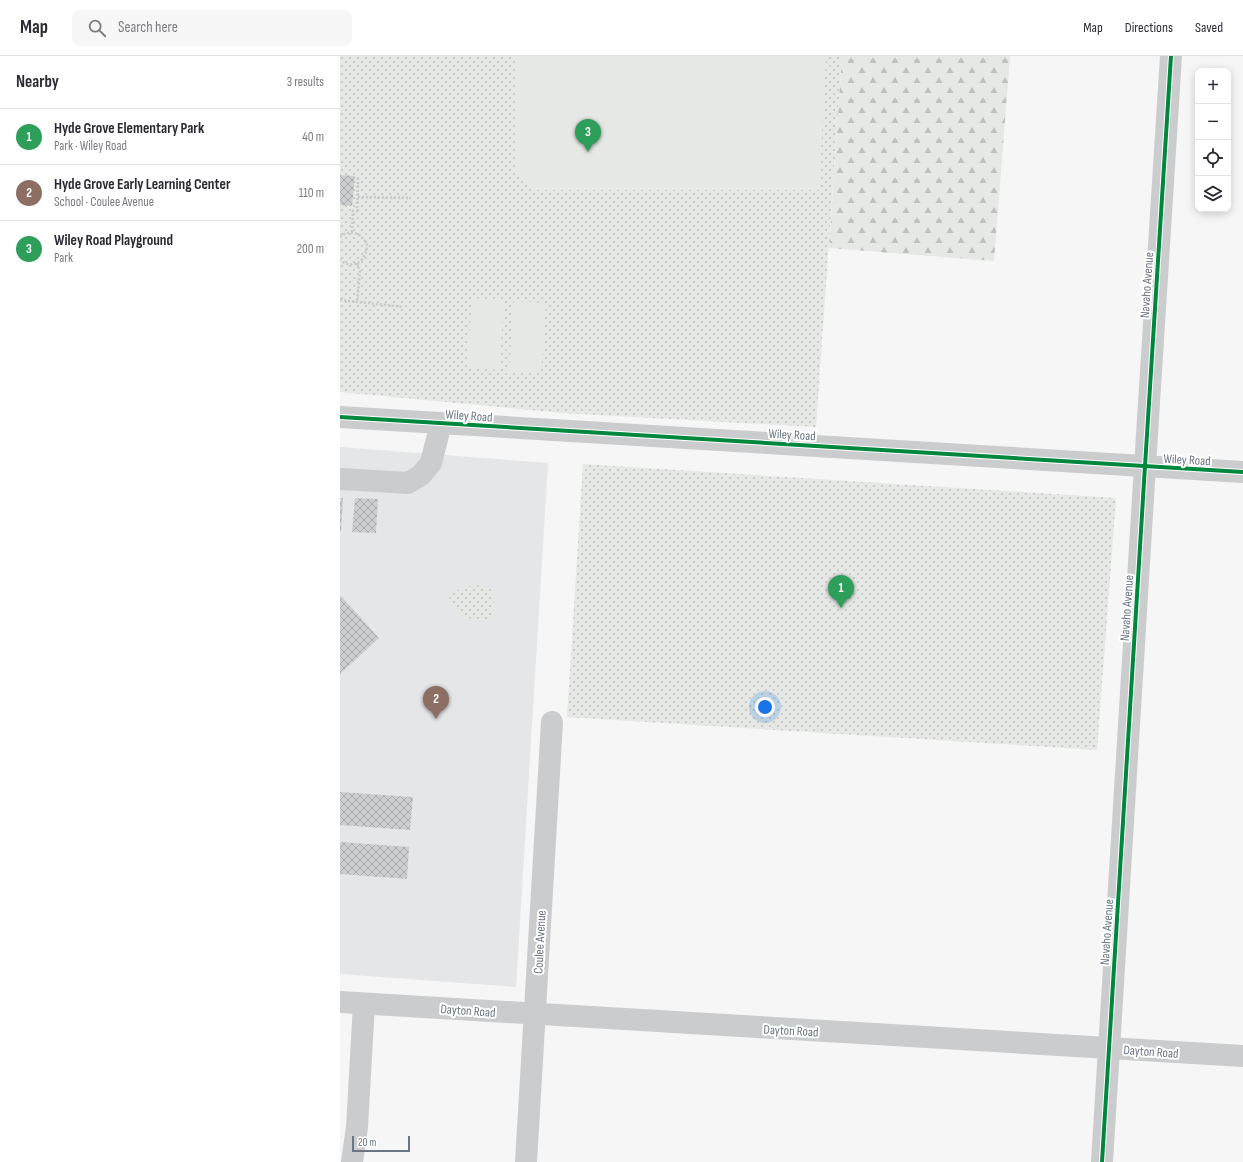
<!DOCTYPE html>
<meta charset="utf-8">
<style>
body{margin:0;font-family:"Sofia Sans Condensed",sans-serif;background:#f7f7f7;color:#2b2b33}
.controls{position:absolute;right:12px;top:12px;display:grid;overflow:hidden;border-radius:8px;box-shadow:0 2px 10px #0003}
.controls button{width:36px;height:36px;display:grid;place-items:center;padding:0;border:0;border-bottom:1px solid #e1e1e2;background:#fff;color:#2b2b33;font:20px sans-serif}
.scale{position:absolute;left:12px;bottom:10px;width:58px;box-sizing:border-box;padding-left:4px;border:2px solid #6a7683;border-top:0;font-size:11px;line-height:14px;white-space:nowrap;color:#6a7683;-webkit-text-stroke:3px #fff;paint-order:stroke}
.you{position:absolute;left:425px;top:651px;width:14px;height:14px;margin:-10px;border:3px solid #fff;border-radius:50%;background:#1a73e8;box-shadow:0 0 0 6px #1a73e833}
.badge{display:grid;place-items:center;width:26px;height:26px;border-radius:50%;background:#5d6169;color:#fff;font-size:13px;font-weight:700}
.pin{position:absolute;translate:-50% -33px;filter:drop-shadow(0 1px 2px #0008)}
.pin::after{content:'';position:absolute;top:21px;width:14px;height:12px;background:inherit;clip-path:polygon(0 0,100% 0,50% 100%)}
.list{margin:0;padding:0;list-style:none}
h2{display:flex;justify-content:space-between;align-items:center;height:52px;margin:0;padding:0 16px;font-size:17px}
h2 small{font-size:13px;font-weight:400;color:#7c7c81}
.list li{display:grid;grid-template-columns:26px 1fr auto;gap:12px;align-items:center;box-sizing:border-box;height:56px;padding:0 16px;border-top:1px solid #e1e1e2}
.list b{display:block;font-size:15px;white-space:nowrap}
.list p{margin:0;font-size:13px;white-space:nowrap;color:#7c7c81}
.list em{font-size:13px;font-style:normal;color:#7c7c81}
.icon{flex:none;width:22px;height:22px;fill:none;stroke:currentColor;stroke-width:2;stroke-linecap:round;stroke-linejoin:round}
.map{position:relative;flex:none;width:903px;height:1106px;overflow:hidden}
header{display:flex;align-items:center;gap:24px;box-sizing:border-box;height:56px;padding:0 20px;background:#fff;border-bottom:1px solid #e1e1e2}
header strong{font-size:19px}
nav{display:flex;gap:22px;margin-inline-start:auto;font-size:14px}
.search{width:280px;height:36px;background:#f7f7f7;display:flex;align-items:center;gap:10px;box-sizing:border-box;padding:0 14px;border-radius:8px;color:#7c7c81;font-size:15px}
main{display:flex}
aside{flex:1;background:#fff}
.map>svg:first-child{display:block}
.built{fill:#e5e6e7}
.grass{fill:url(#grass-dots)}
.forest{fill:url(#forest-firs)}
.garden{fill:#e5e8e4}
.building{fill:url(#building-cross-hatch)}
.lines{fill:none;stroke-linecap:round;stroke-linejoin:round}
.path{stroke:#c8c9ca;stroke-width:2.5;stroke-dasharray:2 2;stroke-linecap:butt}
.minor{stroke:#cbcccd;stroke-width:22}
.cycleway-casing{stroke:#fff;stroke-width:6}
.cycleway{stroke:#00873e;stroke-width:4}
.labels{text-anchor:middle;stroke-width:4;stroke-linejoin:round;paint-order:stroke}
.street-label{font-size:13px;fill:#6a7683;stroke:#fff}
</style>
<header>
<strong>Map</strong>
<div class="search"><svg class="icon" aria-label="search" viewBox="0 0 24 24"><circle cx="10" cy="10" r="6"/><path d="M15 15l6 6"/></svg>Search here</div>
<nav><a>Map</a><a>Directions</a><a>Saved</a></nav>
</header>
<main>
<aside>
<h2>Nearby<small>3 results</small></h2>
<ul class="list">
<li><span class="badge" style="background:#2e9e5b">1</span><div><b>Hyde Grove Elementary Park</b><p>Park · Wiley Road</p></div><em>40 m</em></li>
<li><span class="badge" style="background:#8d6e63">2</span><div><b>Hyde Grove Early Learning Center</b><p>School · Coulee Avenue</p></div><em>110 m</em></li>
<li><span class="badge" style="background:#2e9e5b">3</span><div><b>Wiley Road Playground</b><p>Park</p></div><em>200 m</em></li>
</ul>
</aside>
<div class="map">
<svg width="903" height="1106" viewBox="0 0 903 1106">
<defs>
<pattern id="grass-dots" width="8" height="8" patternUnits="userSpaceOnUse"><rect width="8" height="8" fill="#e5e8e4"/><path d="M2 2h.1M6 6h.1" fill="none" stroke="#bec1be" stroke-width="1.8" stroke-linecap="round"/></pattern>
<pattern id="forest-firs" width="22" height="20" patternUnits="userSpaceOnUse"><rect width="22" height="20" fill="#e5e8e4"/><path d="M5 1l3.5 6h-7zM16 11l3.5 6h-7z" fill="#bec1be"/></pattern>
<pattern id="building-cross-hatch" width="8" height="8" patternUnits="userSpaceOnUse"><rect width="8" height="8" fill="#cdcecf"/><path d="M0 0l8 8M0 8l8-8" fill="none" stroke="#aaacad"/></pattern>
</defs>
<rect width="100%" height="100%" fill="#f6f6f6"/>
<path class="built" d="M0,391l208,16 -32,524 -176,-13z"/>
<path class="grass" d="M0,0h502l-26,371 -254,-14 -222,-21z
M243,408l533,34 -19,252 -530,-33z
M136,529l15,4c2,7 5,23 -1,28 -12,10 -36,-5 -41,-16l1,-6c9,-6 16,-9 26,-10z"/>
<path class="forest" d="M502,0h168l-16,205 -165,-13z"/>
<path class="garden" d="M177,0h309l-7,134h-285l-19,-18z
M132,242l32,3 -5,69 -32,-2z
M174,245l32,2 -5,70 -32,-2z"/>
<path class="building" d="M0,119l15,1 -3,30 -12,-1z
M0,442h3l-2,33h-1z
M15,442l23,1 -2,34 -24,-1z
M0,539l39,43 -39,36z
M0,736l73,5 -3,33 -70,-5z
M0,786l69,5 -2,32 -67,-5z"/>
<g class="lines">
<path class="path" d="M18,141l53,1
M12,176l1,-21h4l1,-32
M0,181c11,-9 22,-3 27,8 0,15 -14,26 -27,15
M17,207l3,9 -3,30
M0,244l64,7"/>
<path class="minor" d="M0,361l903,55
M0,423l68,4 13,-8 10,-12 10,-40
M0,946l903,54
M12,1106l5,-35 7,-123
M186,1106l26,-440
M762,1106l43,-696 26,-410"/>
<g class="cycleway-casing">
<path id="cycleway" d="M0,361l903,55
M762,1106l43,-696 26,-410"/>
</g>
<use href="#cycleway" class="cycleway"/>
</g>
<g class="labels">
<g class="street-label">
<text transform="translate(806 229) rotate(-86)" y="5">Navaho Avenue</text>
<text transform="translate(129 359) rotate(4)" y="5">Wiley Road</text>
<text transform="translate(452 378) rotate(3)" y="5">Wiley Road</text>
<text transform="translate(847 403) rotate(3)" y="5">Wiley Road</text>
<text transform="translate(786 552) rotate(-86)" y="5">Navaho Avenue</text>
<text transform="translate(766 876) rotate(-86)" y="5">Navaho Avenue</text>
<text transform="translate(199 886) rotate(-87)" y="5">Coulee Avenue</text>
<text transform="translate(128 954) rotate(4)" y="5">Dayton Road</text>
<text transform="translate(451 974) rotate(3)" y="5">Dayton Road</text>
<text transform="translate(811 995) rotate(4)" y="5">Dayton Road</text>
</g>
</g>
</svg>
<div class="controls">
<button>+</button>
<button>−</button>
<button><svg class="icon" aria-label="locate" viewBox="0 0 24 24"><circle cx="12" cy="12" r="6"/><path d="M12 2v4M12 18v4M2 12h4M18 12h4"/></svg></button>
<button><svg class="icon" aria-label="layers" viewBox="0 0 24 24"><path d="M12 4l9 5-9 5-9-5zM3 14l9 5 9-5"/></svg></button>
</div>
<div class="scale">20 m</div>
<div class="you"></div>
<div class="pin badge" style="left:501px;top:552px;background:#2e9e5b">1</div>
<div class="pin badge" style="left:96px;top:663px;background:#8d6e63">2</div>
<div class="pin badge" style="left:248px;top:96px;background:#2e9e5b">3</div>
</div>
</main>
